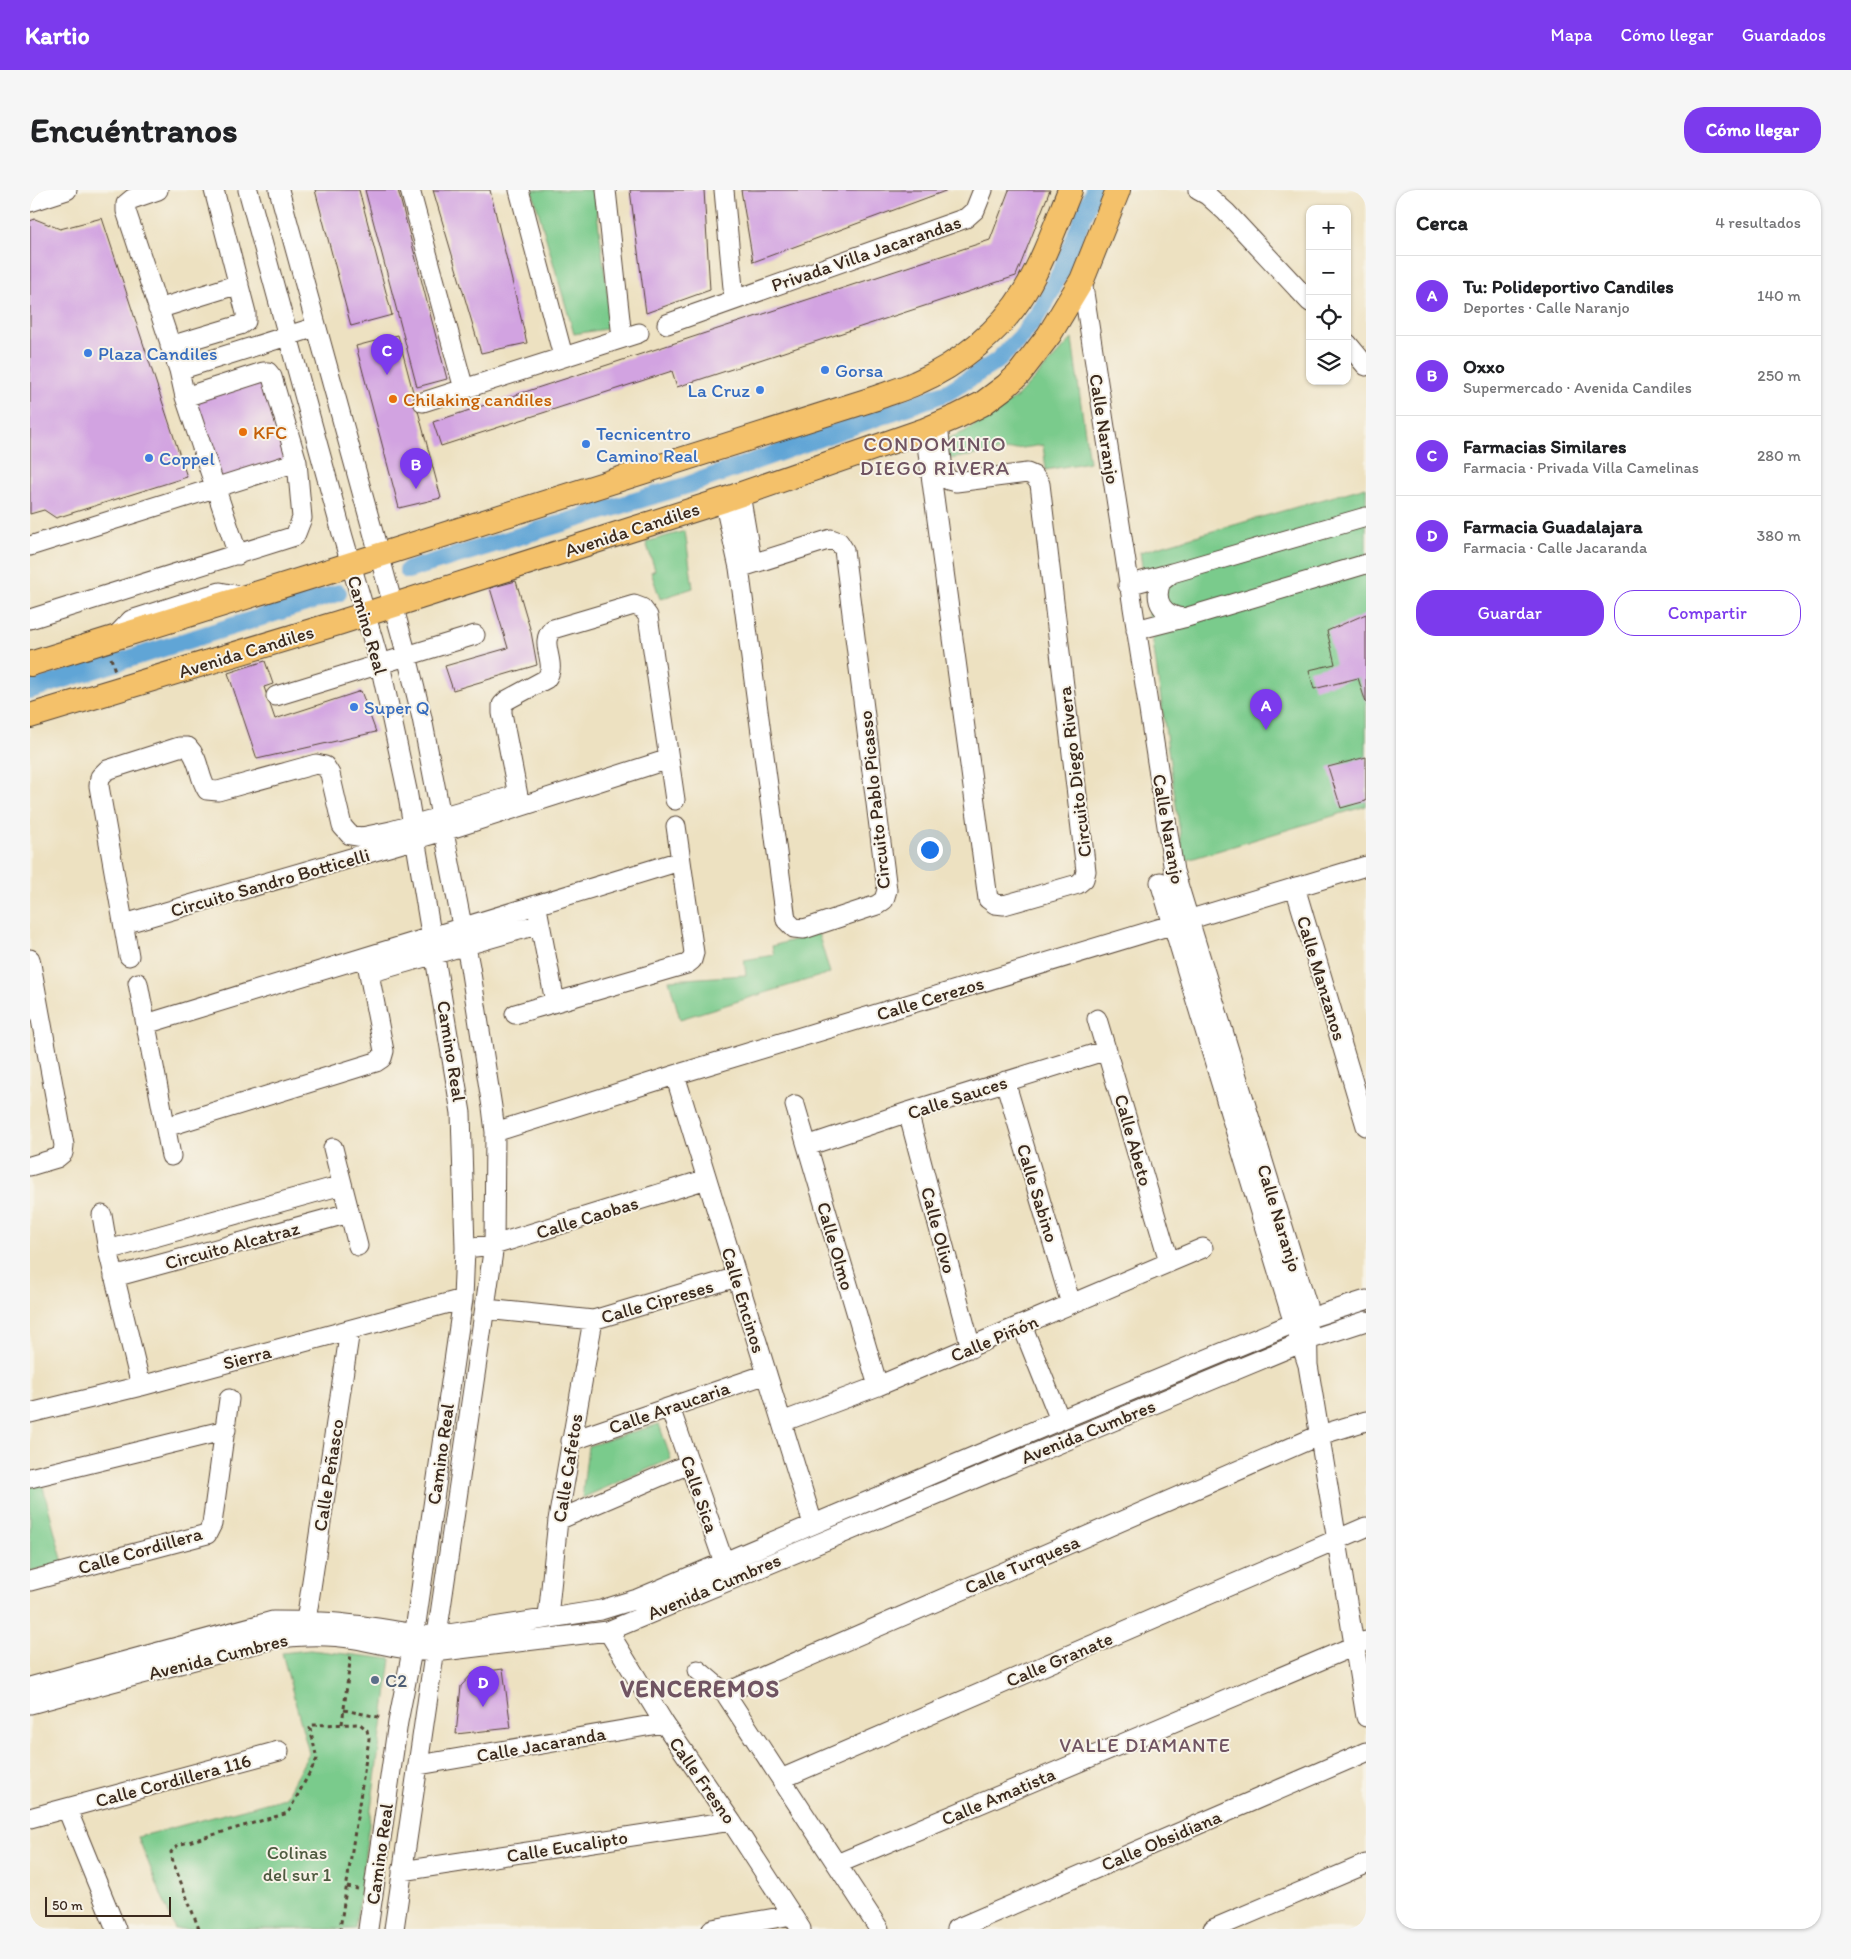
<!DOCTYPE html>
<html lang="es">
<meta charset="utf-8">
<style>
body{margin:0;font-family:Itim,sans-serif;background:#f6f6f6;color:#202124}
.controls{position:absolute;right:15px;top:15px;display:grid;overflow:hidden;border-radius:10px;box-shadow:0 1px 4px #0004}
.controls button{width:45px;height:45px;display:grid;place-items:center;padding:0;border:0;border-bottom:1px solid #e0e0e0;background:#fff;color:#202124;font:25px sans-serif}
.scale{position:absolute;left:15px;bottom:12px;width:126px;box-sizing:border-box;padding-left:5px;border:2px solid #3b2a1e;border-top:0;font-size:14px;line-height:18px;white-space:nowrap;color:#3b2a1e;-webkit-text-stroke:4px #f7f3e8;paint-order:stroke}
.you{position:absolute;left:899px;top:659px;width:18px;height:18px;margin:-12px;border:4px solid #fff;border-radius:50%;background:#1a73e8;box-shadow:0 0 0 8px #1a73e833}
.badge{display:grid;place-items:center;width:32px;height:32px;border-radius:50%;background:#7c3aed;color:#fff;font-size:16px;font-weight:700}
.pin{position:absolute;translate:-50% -41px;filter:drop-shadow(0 1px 2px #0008)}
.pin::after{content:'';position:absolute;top:26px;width:18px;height:15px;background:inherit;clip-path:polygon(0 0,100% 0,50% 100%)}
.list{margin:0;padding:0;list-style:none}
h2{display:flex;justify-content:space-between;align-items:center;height:65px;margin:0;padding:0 20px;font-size:21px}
h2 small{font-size:16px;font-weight:400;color:#757577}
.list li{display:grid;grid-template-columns:32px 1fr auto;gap:15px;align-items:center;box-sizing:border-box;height:80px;padding:0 20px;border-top:1px solid #e0e0e0}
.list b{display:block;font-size:19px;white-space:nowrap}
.list p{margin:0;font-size:16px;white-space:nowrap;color:#757577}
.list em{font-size:16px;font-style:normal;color:#757577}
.actions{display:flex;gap:10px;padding:15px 20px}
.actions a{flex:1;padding:11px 0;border:1px solid #7c3aed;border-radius:20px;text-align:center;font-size:18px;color:#7c3aed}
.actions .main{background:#7c3aed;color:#fff}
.icon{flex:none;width:28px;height:28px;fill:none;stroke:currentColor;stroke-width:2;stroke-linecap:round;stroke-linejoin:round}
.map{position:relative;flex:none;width:1336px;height:1739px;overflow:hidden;border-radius:20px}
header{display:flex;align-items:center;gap:30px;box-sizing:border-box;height:70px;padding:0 25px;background:#7c3aed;color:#fff}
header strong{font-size:24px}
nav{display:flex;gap:28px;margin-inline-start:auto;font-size:18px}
.intro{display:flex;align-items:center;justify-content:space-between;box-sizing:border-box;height:120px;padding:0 30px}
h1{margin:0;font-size:35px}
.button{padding:12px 22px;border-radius:20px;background:#7c3aed;color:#fff;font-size:18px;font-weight:700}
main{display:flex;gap:30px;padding:0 30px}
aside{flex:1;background:#fff;border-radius:20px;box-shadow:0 1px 4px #0004}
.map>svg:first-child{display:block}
.green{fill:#7acb8c;stroke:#5a7a55}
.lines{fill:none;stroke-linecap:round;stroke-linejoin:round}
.canal{stroke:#61a5d6;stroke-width:18}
.building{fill:#d2a3e1}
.minor-casing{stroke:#564536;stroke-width:21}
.major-casing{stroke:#564536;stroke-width:26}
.path{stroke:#564536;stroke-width:3;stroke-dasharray:4 4;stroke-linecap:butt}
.minor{stroke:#fff;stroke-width:19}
.major{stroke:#f4c16a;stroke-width:24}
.shop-dot{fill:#3f7fe0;stroke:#f7f3e8;stroke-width:2}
.food-dot{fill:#e8710a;stroke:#f7f3e8;stroke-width:2}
.service-dot{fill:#5c6f8a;stroke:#f7f3e8;stroke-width:2}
.labels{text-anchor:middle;stroke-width:4;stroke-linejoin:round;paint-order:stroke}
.street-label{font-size:19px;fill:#3b2a1e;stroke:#f7f3e8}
.shop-label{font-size:19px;fill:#366cbe;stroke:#f7f3e8;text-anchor:start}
.food-label{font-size:19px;fill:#c56008;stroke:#f7f3e8;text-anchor:start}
.service-label{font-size:19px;fill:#4e5e75;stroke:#f7f3e8;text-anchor:start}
.park-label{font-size:19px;fill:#4e5a3f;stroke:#f7f3e8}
.neighbourhood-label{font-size:20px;letter-spacing:1px;fill:#705462;stroke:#f7f3e8}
.quarter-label{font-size:21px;letter-spacing:1px;fill:#705462;stroke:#f7f3e8}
.district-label{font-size:24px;font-weight:bold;letter-spacing:1px;fill:#705462;stroke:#f7f3e8}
</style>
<header>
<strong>Kartio</strong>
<nav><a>Mapa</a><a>Cómo llegar</a><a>Guardados</a></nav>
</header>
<div class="intro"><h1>Encuéntranos</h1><a class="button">Cómo llegar</a></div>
<main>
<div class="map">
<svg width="1336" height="1739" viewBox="0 0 1336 1739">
<rect width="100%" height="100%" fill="#f7f3e8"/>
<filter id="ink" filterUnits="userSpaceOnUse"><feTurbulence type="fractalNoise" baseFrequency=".02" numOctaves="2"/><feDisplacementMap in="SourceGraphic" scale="10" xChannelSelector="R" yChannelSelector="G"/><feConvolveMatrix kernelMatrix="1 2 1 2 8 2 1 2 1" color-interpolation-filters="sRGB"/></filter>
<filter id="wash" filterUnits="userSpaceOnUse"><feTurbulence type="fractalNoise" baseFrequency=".0096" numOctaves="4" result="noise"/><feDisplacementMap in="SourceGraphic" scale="20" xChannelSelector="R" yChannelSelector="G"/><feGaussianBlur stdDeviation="1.12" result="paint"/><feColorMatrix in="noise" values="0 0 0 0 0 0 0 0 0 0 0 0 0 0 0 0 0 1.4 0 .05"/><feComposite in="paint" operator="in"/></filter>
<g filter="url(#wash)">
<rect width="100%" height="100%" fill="#ede1c1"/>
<path class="green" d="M502,0h62l18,138 -38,6z
M1042,149l17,123 -43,8 -3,-25 -95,14 -4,-19 20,-8 53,-35z
M1336,297v319l-182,55 -44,-309z
M655,341l8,57 -33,11 -9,-27 4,-2 -9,-28z
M788,743l12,40 -150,46 -11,-39 77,-5 -2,-15 30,-5 -2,-9z
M629,1234l12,35 -89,39 6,-52z
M12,1293l21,80 -33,8v-85z
M280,1460l81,9 -36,270h-180l-37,-92 147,-39 24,-45 -27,-100z"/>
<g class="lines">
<path class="canal" d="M378,380l280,-85 260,-93 49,-31 24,-24 22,-30 19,-38 32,-79
M0,500l308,-97"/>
</g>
<g id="blocks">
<path class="building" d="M285,0h44l33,125 -41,11z
M335,0h33l49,189 -30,8z
M403,0h57l37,153 -46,10z
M600,0h74l6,100 -64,23z
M711,0h207l-195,72z
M979,0h41l-34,86 -339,111 -5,-16 -231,75 -8,-24 557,-182z
M72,28l85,259 -131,41 -12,-8 -14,4v-293l5,-2 25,10z
M368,145l43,163 -42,10 -43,-162z
M237,188l23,85 -72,19 -23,-82z
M486,391l15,51 6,33 -84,25 -8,-24 63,-18 -18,-60z
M1336,424v89l-8,-25 -44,11 -5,-19 26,-6 -8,-33z
M235,471l8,23 -9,3 11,32 86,-28 15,41 -119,27 -29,-86z
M1336,567v44l-25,7 -13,-41z
M473,1479l8,59 -55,6 5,-48 12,-13z"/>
</g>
</g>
<g filter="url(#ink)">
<use href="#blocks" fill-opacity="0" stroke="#564536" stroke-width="1"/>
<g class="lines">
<g class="minor-casing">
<path id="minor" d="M128,0l-26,9 -6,5v7l53,159 6,27 53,158
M218,0l95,347 37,127 27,126 54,323 4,135 -2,51 -51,352 -14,71 -30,207
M249,0l128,466 15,62 48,249 22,140 3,25 -1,113 -100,684
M380,0l54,199
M489,0l44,166
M576,0l16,148
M694,0l10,109
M1168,0l9,5 19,17 84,90
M0,12l37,-12
M1052,90l92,591 133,434 1,60
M128,119l81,-25
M637,134l299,-106 9,-8 8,-20
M1317,153l19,23
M140,156l70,-21 6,-4v-8l-32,-123
M149,180l137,-43
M393,212l216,-69
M895,240l63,469 7,5 9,1 74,-21 6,-5 2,-8 -46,-387 -6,-8 -7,-3 -71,9 -8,-2 -5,-9 -5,-46
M710,304l12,70
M694,310l15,68 47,352 8,8 10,1 73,-24 7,-5 3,-10 -43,-340 -5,-8 -8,-3 -92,29
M1336,327l-194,56 -11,9c-8,19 2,34 23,36l182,-54
M0,356l267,-84
M1098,395l44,-12
M0,429l265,-83 7,-18 -5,-56 -25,-85 -4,-5h-5l-78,25
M1106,440l47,-12
M84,448l17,-18 50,-16 39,-12 26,5
M246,506l199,-61
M490,616l-18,-93v-8l5,-5 39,-21c13,-15 -9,-36 7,-50l81,-24 8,3 6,8 27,184
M1130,692l130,429 18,54 58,352
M1265,697l71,239
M508,723l17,89
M94,734l320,-93 225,-72
M99,766l-30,-170 1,-9 7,-7 72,-23h9c12,12 10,29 19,43l11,1 98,-27 9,2 5,8 12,52 8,9 12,2 29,-6 126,-36
M0,769l34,186 -1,8 -6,5 -27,8
M339,783l171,-49
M108,793l33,173
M485,824l172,-50 5,-4 2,-7 -18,-127
M1067,829l72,242
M116,834l534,-163
M645,885l138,449
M975,891l66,223
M765,915l83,281
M878,922l63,236
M136,937l210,-65 6,-4 2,-7 -18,-93
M465,942l180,-57 691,-209
M777,956l101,-34 199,-62
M303,958l25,98
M72,1025l6,35 33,136
M435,1058l29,-3 213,-66
M78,1060l234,-65
M84,1087l235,-64
M456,1119l107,11 144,-43
M992,1135l38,95
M640,1218l58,166
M0,1223l111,-27 322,-87
M752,1232l96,-36 325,-138
M541,1251l196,-67
M0,1288l196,-48
M528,1330l131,-56
M0,1391l177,-47 5,-10 17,-125
M518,1427l10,-97 35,-200
M276,1431l44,-291
M578,1441l56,92 67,98 70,108
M668,1480l27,23 154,236
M0,1497l243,-66c27,0 55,0 82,4 27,3 54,9 81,11l165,-26 36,-11 423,-179 234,-97 72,-23
M695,1503l595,-258 46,-14
M0,1514l243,-65c28,-4 54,-5 82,0 28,5 50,12 80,13l173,-21 700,-291 58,-19
M389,1575l245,-42
M751,1589l585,-252
M37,1619l49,120
M0,1628l249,-67
M807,1674l529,-223
M372,1681l329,-50
M682,1739l80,-14
M926,1739l410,-177
M1183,1739l153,-65"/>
</g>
<g class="major-casing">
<path id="major" d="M0,474l293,-91 553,-175c13,-5 27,-9 40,-15 42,-18 85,-52 109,-92 19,-32 31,-67 45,-101
M0,526l308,-93 386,-123 201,-70 33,-14 24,-12 24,-18 13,-12 30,-39 33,-55 36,-90"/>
</g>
<path class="path" d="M81,468l4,13
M314,1520l39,8
M312,1534l9,-70
M317,1697l11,2
M169,1739l-26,-67 -2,-10 7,-7 110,-32 29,-54 -7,-31 2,-3 48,-1 7,6 2,9 -29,190"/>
<use href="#minor" class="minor"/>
<use href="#major" class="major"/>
</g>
</g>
<g class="shop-dot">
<circle cx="58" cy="163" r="5"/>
<circle cx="795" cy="180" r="5"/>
<circle cx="730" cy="200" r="5"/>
<circle cx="556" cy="254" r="5"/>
<circle cx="119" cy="268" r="5"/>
<circle cx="324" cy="517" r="5"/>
</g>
<g class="food-dot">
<circle cx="363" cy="209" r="5"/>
<circle cx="213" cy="242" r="5"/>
</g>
<circle class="service-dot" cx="345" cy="1490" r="5"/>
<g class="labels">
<g class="street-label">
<text transform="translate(836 63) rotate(-19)" y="7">Privada Villa Jacarandas</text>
<text transform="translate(1075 239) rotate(81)" y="7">Calle Naranjo</text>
<text transform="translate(602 339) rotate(-18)" y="7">Avenida Candiles</text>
<text transform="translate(338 435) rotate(74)" y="7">Camino Real</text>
<text transform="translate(216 461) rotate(-17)" y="7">Avenida Candiles</text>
<text transform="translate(1044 582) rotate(-97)" y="7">Circuito Diego Rivera</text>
<text transform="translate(844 610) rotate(-96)" y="7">Circuito Pablo Picasso</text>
<text transform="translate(1139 639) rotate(80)" y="7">Calle Naranjo</text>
<text transform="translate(240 692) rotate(-16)" y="7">Circuito Sandro Botticelli</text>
<text transform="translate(1292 788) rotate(73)" y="7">Calle Manzanos</text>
<text transform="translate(900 808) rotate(-17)" y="7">Calle Cerezos</text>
<text transform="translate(422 861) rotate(81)" y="7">Camino Real</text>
<text transform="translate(927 907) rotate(-18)" y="7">Calle Sauces</text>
<text transform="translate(1104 950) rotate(74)" y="7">Calle Abeto</text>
<text transform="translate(1008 1003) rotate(73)" y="7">Calle Sabino</text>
<text transform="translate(557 1027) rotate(-17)" y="7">Calle Caobas</text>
<text transform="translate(1250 1028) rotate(73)" y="7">Calle Naranjo</text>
<text transform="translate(909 1040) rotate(75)" y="7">Calle Olivo</text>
<text transform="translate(202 1055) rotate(-15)" y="7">Circuito Alcatraz</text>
<text transform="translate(806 1056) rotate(74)" y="7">Calle Olmo</text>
<text transform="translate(714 1110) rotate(73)" y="7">Calle Encinos</text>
<text transform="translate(627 1111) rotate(-16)" y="7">Calle Cipreses</text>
<text transform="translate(964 1148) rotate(-23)" y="7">Calle Piñón</text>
<text transform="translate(217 1167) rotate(-15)" y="7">Sierra</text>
<text transform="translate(639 1217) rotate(-19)" y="7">Calle Araucaria</text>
<text transform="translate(1058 1241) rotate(-22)" y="7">Avenida Cumbres</text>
<text transform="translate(410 1264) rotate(-82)" y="7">Camino Real</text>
<text transform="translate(537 1278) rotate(-81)" y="7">Calle Cafetos</text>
<text transform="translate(298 1285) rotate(-81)" y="7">Calle Peñasco</text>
<text transform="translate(670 1304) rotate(71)" y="7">Calle Sica</text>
<text transform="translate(110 1360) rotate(-16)" y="7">Calle Cordillera</text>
<text transform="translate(992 1374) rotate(-23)" y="7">Calle Turquesa</text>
<text transform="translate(684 1396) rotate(-23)" y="7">Avenida Cumbres</text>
<text transform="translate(188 1466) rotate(-14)" y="7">Avenida Cumbres</text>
<text transform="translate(1029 1469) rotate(-23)" y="7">Calle Granate</text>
<text transform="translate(511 1554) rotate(-10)" y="7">Calle Jacaranda</text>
<text transform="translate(143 1590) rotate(-15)" y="7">Calle Cordillera 116</text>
<text transform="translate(673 1590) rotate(55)" y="7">Calle Fresno</text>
<text transform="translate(968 1606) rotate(-23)" y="7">Calle Amatista</text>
<text transform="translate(1131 1650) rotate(-23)" y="7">Calle Obsidiana</text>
<text transform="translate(537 1656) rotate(-9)" y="7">Calle Eucalipto</text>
<text transform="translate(349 1664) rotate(-82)" y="7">Camino Real</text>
</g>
<g class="shop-label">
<text x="68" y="170">Plaza Candiles</text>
<text x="805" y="187">Gorsa</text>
<text x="720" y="207" text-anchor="end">La Cruz</text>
<text x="566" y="250">Tecnicentro<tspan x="566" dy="22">Camino Real</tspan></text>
<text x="129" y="275">Coppel</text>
<text x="334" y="524">Super Q</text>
</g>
<g class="food-label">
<text x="373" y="216">Chilaking candiles</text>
<text x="223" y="249">KFC</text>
</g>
<g class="service-label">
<text x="355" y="1497">C2</text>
</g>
<g class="park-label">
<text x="267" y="1669">Colinas<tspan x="267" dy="22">del sur 1</tspan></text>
</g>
<g class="neighbourhood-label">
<text x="1115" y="1562">VALLE DIAMANTE</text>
</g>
<g class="quarter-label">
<text x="905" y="261">CONDOMINIO<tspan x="905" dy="24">DIEGO RIVERA</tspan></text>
</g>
<g class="district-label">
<text x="670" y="1507">VENCEREMOS</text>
</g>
</g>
</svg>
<div class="controls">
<button>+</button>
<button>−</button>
<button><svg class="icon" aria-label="locate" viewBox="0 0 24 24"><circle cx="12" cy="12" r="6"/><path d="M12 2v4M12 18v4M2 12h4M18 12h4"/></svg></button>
<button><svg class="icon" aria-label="layers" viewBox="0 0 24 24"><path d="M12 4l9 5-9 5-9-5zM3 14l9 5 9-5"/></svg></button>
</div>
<div class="scale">50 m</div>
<div class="you"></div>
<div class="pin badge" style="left:1236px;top:540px">A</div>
<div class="pin badge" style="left:386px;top:299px">B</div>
<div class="pin badge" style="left:357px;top:185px">C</div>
<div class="pin badge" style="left:453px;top:1517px">D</div>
</div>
<aside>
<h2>Cerca<small>4 resultados</small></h2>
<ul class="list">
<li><span class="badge">A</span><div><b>Tu: Polideportivo Candiles</b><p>Deportes · Calle Naranjo</p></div><em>140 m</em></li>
<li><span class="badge">B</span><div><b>Oxxo</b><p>Supermercado · Avenida Candiles</p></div><em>250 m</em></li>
<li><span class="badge">C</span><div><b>Farmacias Similares</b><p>Farmacia · Privada Villa Camelinas</p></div><em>280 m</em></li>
<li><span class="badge">D</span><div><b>Farmacia Guadalajara</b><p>Farmacia · Calle Jacaranda</p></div><em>380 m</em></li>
</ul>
<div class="actions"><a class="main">Guardar</a><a>Compartir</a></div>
</aside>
</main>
